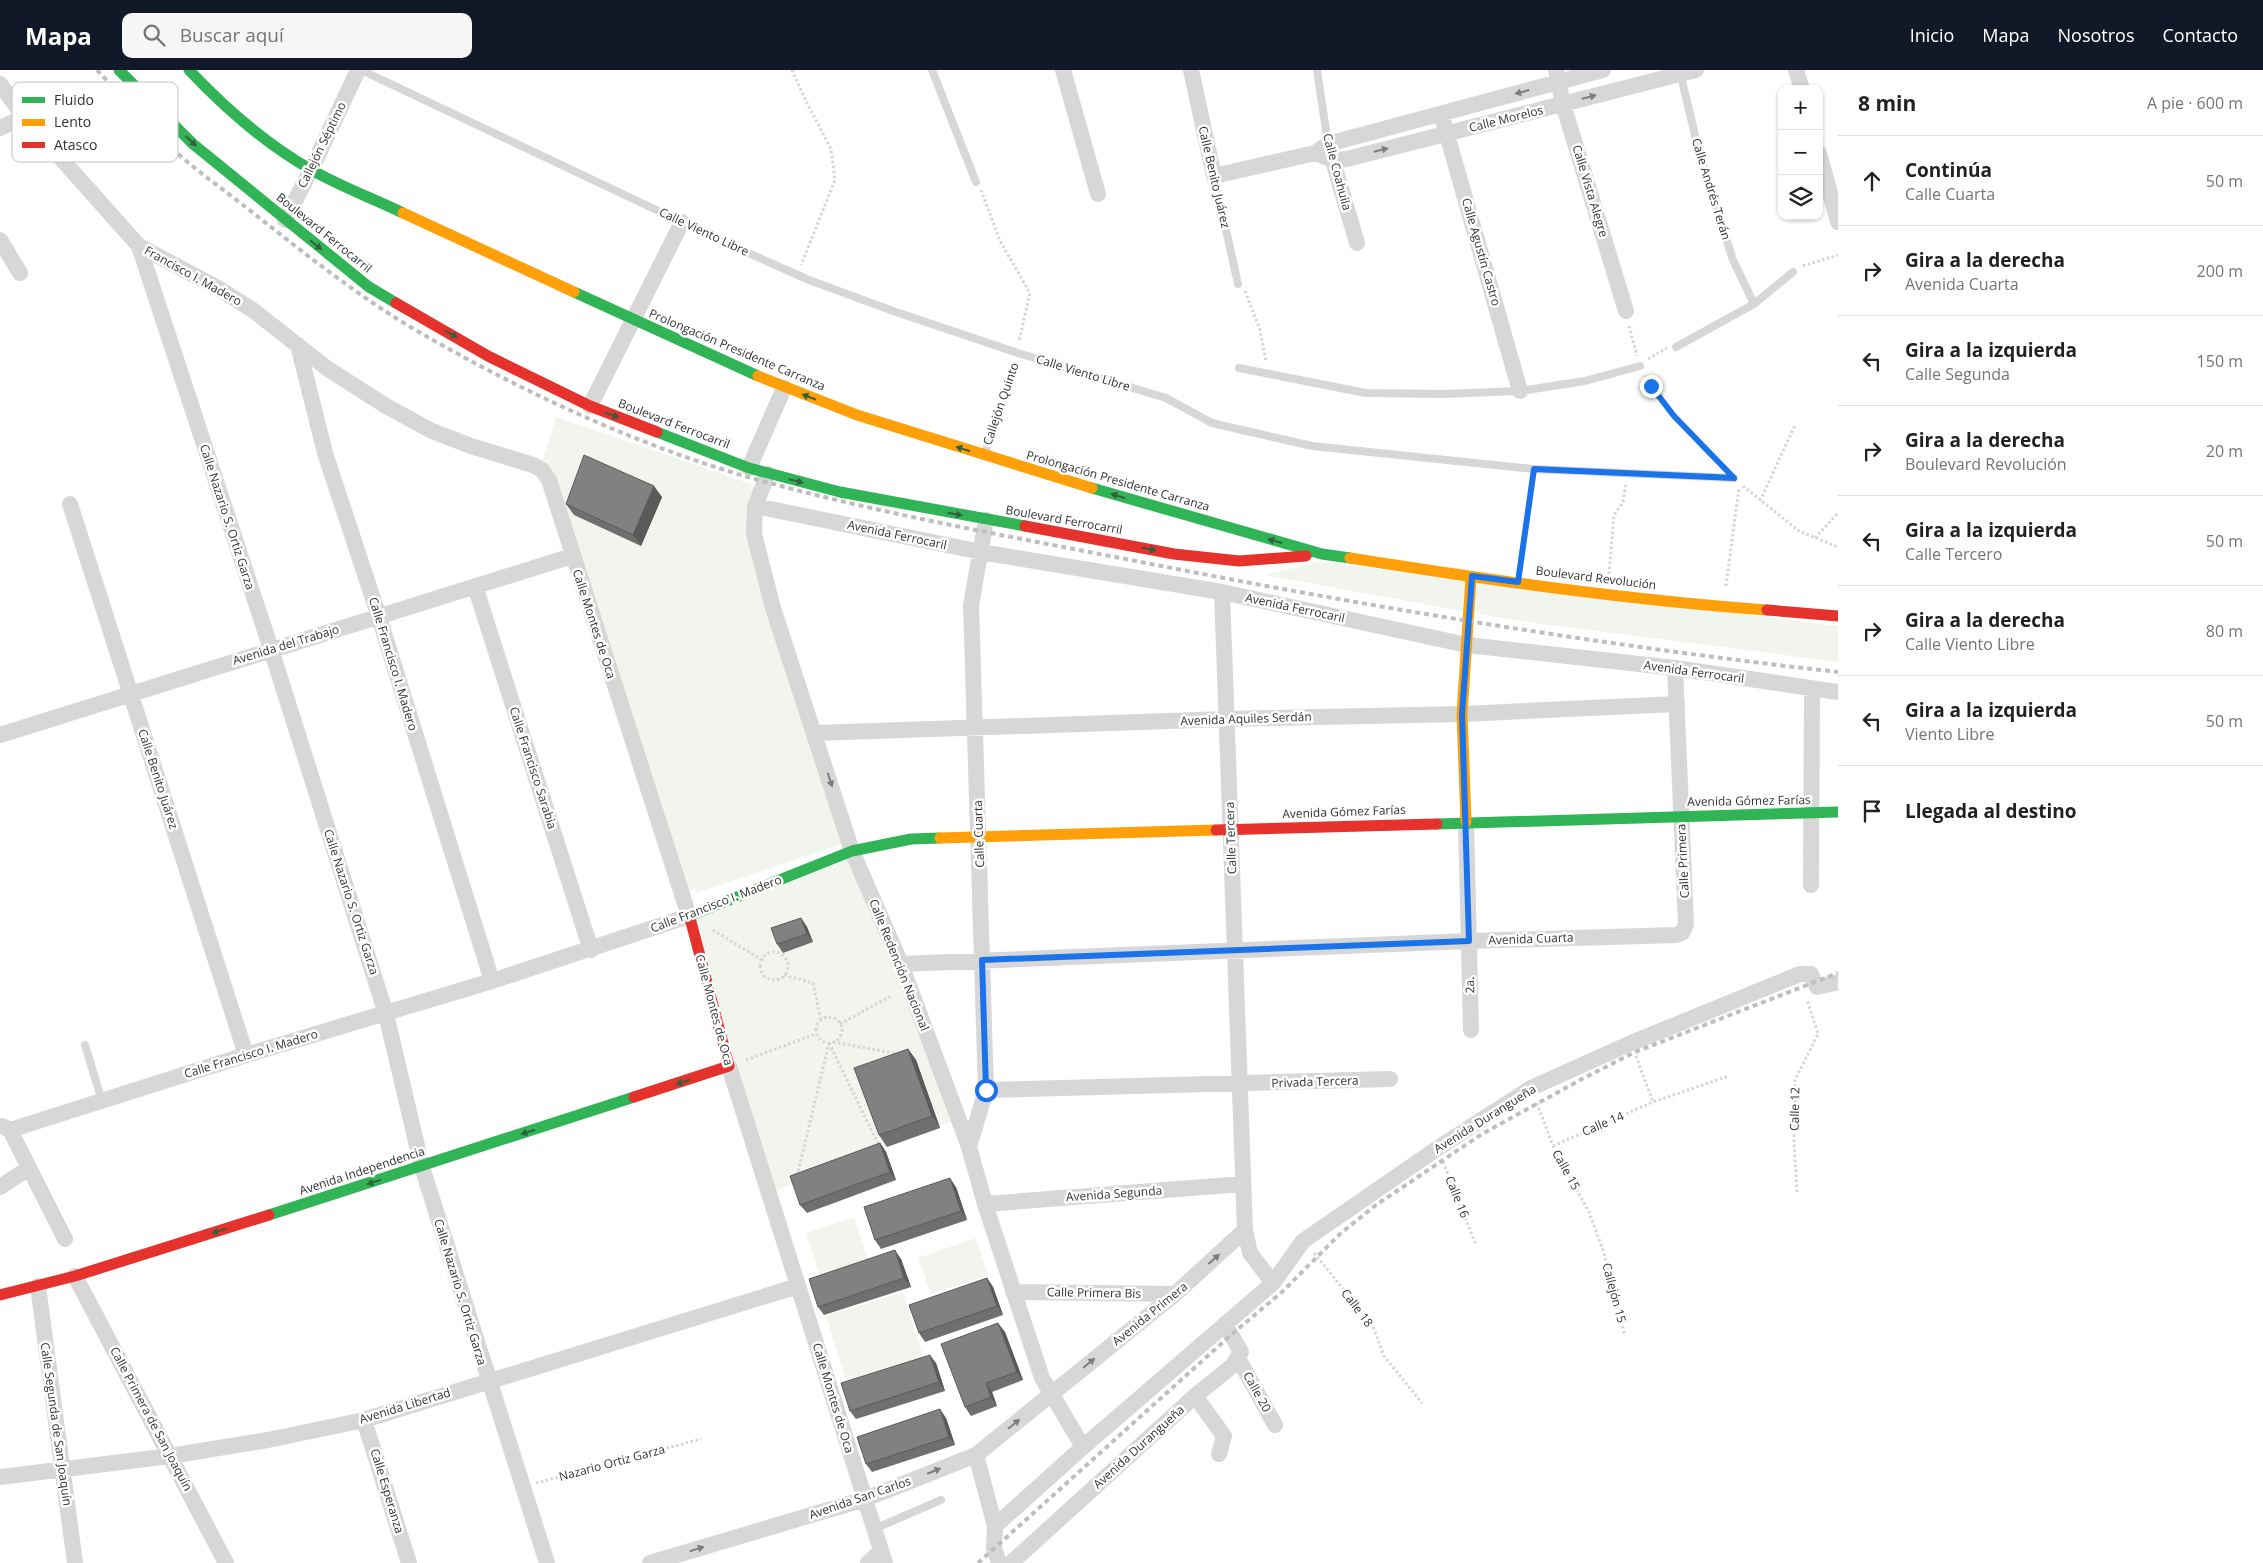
<!DOCTYPE html>
<html lang="es">
<meta charset="utf-8">
<style>
body{margin:0;font-family:"Open Sans",sans-serif;background:#f6f6f6;color:#202124}
.controls{position:absolute;right:15px;top:15px;display:grid;overflow:hidden;border-radius:10px;box-shadow:0 1px 4px #0004}
.controls button{width:45px;height:45px;display:grid;place-items:center;padding:0;border:0;border-bottom:1px solid #e0e0e0;background:#fff;color:#202124;font:25px sans-serif}
.stop{position:absolute;width:15px;height:15px;margin:-11px;border:4px solid #1a73e8;border-radius:50%;background:#fff}
.stop.end{background:#1a73e8;border-color:#fff;box-shadow:0 1px 5px #0008}
.list{margin:0;padding:0;list-style:none}
h2{display:flex;justify-content:space-between;align-items:center;height:65px;margin:0;padding:0 20px;font-size:21px}
h2 small{font-size:16px;font-weight:400;color:#757577}
.list li{display:grid;grid-template-columns:32px 1fr auto;gap:15px;align-items:center;box-sizing:border-box;height:90px;padding:0 20px;border-top:1px solid #e0e0e0}
.list b{display:block;font-size:19px;white-space:nowrap}
.list p{margin:0;font-size:16px;white-space:nowrap;color:#757577}
.list em{font-size:16px;font-style:normal;color:#757577}
.icon{flex:none;width:28px;height:28px;fill:none;stroke:currentColor;stroke-width:2;stroke-linecap:round;stroke-linejoin:round}
.map{position:relative;flex:none;width:1838px;height:1493px;overflow:hidden}
header{display:flex;align-items:center;gap:30px;box-sizing:border-box;height:70px;padding:0 25px;background:#111827;color:#fff}
header strong{font-size:24px}
nav{display:flex;gap:28px;margin-inline-start:auto;font-size:18px}
.search{width:350px;height:45px;background:#f6f6f6;display:flex;align-items:center;gap:12px;box-sizing:border-box;padding:0 18px;border-radius:10px;color:#757577;font-size:19px}
main{display:flex}
aside{flex:1;background:#fff}
.map>svg:first-child{display:block}
.green{fill:#f1f5ed}
.lines{fill:none;stroke-linecap:round;stroke-linejoin:round}
.path{stroke:#d6d6d6;stroke-width:3;stroke-dasharray:2.5 2.5;stroke-linecap:butt}
.lane{stroke:#d7d7d7;stroke-width:8}
.street{stroke:#d7d7d7;stroke-width:16}
.fast{stroke:#30b455;stroke-width:11}
.slow{stroke:#ff9f0a;stroke-width:11}
.jam{stroke:#e5322d;stroke-width:11}
.rail{stroke:#bebebe;stroke-width:4;stroke-dasharray:5 4;stroke-linecap:butt}
.wall{fill:#6f6f6f}
.shaded-wall{fill:#5a5a5a}
.building{fill:#818181;stroke:#5a5a5a}
.oneway{fill:#7d7d7d}
.oneway2{fill:#32603f}
.route{stroke:#1a73e8;stroke-width:6}
.labels{text-anchor:middle;stroke-width:5;stroke-linejoin:round;paint-order:stroke}
.street-label{font-size:12px;fill:#333;stroke:#fff}
.key{fill:#fff;stroke:#c2c2c2;stroke-width:1}
.key-label{font-size:14px;fill:#333}
</style>
<header>
<strong>Mapa</strong>
<div class="search"><svg class="icon" aria-label="search" viewBox="0 0 24 24"><circle cx="10" cy="10" r="6"/><path d="M15 15l6 6"/></svg>Buscar aquí</div>
<nav><a>Inicio</a><a>Mapa</a><a>Nosotros</a><a>Contacto</a></nav>
</header>
<main>
<div class="map">
<svg width="1838" height="1493" viewBox="0 0 1838 1493">
<rect width="100%" height="100%" fill="#fff"/>
<path class="green" d="M556,347l198,68 -7,39 104,317 -155,52 -1,-5 -9,4 -144,-429z
M1319,492l519,64v36l-326,-42 -247,-45z
M851,785l104,265 -182,72 -80,-274z
M854,1147l16,49 -48,16 -16,-49z
M976,1168l12,37 -57,19 -13,-36z
M903,1222l20,65 -77,24 -20,-65z"/>
<g class="lines">
<path class="path" d="M792,0l14,31 25,48 4,31 -34,85
M981,120l19,51 30,52 -11,48
M1803,196l35,-11
M1245,221l15,39 6,31
M1629,256l8,30
M1648,289l19,-11
M1645,306l29,40 48,50
M1009,312l6,-20
M1743,416l56,45 39,16
M1760,431l35,-76
M1815,468l23,-25
M1521,492l12,-83
M1609,504l5,-59 9,-13 3,-18
M1726,516l13,-98
M713,860l49,30
M760 896a14 14 0 1 1 28 0a14 14 0 1 1-28 0Z
M784,905l29,8 8,37
M816 960a13 13 0 1 1 26 0a13 13 0 1 1-26 0Z
M840,954l51,-28
M833,972l66,12
M829,973l50,103
M1636,986l17,46
M746,990l70,-26
M1537,1033l16,43 36,66 14,38 22,86
M1553,1076l100,-44 76,-26
M1443,1092l33,83
M797,1106l32,-133
M1797,1122l-3,-50 1,-62 23,-46 -11,-35
M1314,1183l58,71 12,32 38,47
M536,1413l165,-44"/>
<path class="lane" d="M361,0l365,173 83,37 84,31 125,42 148,45 46,25 100,23 222,23 200,9
M932,0l44,112
M1317,0l11,74
M1680,2l19,80 34,108 21,44
M1214,106l24,108
M1676,277l78,-43 39,-32
M1239,298l127,25 77,1 77,-3 65,-10 55,-15
M985,382l21,-59
M85,975l17,56
M874,1459l67,-29"/>
<path class="street" d="M1063,0l35,124
M1191,0l23,106 101,-23 13,-9 275,-74
M1556,0l7,34 63,207
M1796,0l6,19
M0,14l24,33 115,129 79,42 36,23 74,58 58,37 46,25 39,15 62,19 9,5 7,10 140,436 -197,65 -246,74 -236,75
M1444,54l76,267
M0,58l24,-11
M1330,81l27,92
M1315,83l18,7 14,-1 349,-89
M1819,83l19,69
M285,150l26,-50 47,-100
M0,170l20,33
M139,176l132,403 115,365 36,153 125,396
M298,275l27,108 54,164 113,364
M590,336l92,-184
M749,398l35,-80
M768,404l-13,32 -1,28 19,74 79,243 49,113 68,183 16,57 57,174 41,69
M70,434l176,551
M755,436l226,46 241,40 245,53 208,23 163,24
M475,516l116,364
M1222,522l23,638 5,23 23,30
M815,663l411,-14 236,-5 215,-10
M0,665l572,-179
M1466,752l5,208
M1811,815l1,-196
M901,894l568,-23 207,-6 6,-2 4,-9 -11,-256
M729,996l156,497
M986,1020l404,-11
M2,1056l8,4 55,109
M969,1077l17,-57 -15,-485 15,-85
M0,1117l29,-19
M985,1134l258,-20
M75,1206l151,287
M38,1216l37,277
M1013,1222l162,2
M1238,1288l37,67
M1195,1326l29,40 -5,18
M364,1350l45,143
M976,1385l19,71 -1,22 5,15
M0,1407l170,-21 98,-16 96,-20 434,-134
M995,1456l88,-79 190,-164 30,-42 132,-91 96,-62 100,-45 169,-69h11l6,13 21,-5
M650,1493l215,-64 111,-44 199,-161 70,-64
M868,1493l13,-12
M1011,1493l184,-167 37,-30 9,-14 -16,-28"/>
<path class="fast" d="M119,0l74,74 176,143 27,16
M189,0c36,38 75,73 121,99 29,17 62,29 93,44
M574,222l184,84
M657,362l92,36 91,24 185,34
M1092,418l230,66 28,4
M1437,754l401,-12
M691,852l-2,-6 163,-65 59,-12 29,-1
M269,1145l365,-118"/>
<path class="slow" d="M403,143l171,79
M758,306l99,39 235,73
M1350,488c139,22 278,42 417,52
M1466,752l-4,-108 9,-137
M940,768l276,-8"/>
<path class="jam" d="M396,233l92,53 102,50 67,26
M1025,456l149,28 65,7 67,-5
M1767,540l71,6
M1216,760l221,-6
M634,1027l95,-31 -38,-144
M0,1225l75,-19 194,-61"/>
<path class="rail" d="M97,0c26,27 50,58 79,82 21,19 44,35 67,53 56,44 114,91 176,127 107,62 228,118 347,150 125,34 253,56 380,81 229,45 460,83 692,109
M978,1493l254,-229 50,-42 59,-59 35,-28 106,-71 100,-55 53,-27 203,-79"/>
</g>
<path class="wall" d="M662,427l-21,49 -67,-31 -8,-11z
M801,848l6,9 6,15 -30,11 -6,-9z
M908,979l8,11 24,68 -53,19 -8,-12z
M880,1073l6,9 10,28 -89,33 -7,-8z
M956,1117l11,33 -86,29 -6,-9z
M901,1189l10,28 -87,28 -6,-8z
M987,1208l6,9 10,28 -78,27 -6,-9z
M1005,1262l18,48 -31,12 5,14 -26,10 -6,-9z
M936,1293l9,28 -89,28 -6,-8z
M946,1348l9,27 -83,27 -6,-8z"/>
<path class="shaded-wall" d="M654,416l8,11 -21,49 -8,-11z
M801,848l6,9 6,15 -6,-8z
M908,979l8,11 24,68 -8,-12z
M880,1073l6,9 10,28 -6,-8z
M950,1108l6,9 11,33 -6,-9z
M895,1180l6,9 10,28 -7,-9z
M987,1208l6,9 10,28 -6,-9z
M998,1253l7,9 18,48 -6,-8z
M930,1285l6,8 9,28 -6,-9z
M986,1313l6,9 5,14 -6,-9z
M940,1339l6,9 9,27 -6,-8z"/>
<path class="building" d="M584,385l70,31 -21,49 -67,-31z
M801,848l6,16 -30,10 -6,-16z
M908,979l24,67 -53,19 -25,-67z
M880,1073l10,29 -90,33 -10,-29z
M950,1108l11,33 -86,29 -11,-33z
M895,1180l9,28 -86,29 -9,-28z
M987,1208l10,28 -78,27 -10,-28z
M998,1253l19,49 -31,11 5,14 -26,10 -24,-63z
M930,1285l9,27 -89,29 -9,-28z
M940,1339l9,28 -83,27 -9,-27z"/>
<defs><path id="oneway-solid" d="M-6-.8H1V-3.2L6.5 0L1 3.2V.8H-6Z" transform="scale(1.25)"/></defs>
<g class="oneway">
<use href="#oneway-solid" transform="translate(1522 22) rotate(165)"/>
<use href="#oneway-solid" transform="translate(1589 27) rotate(-14)"/>
<use href="#oneway-solid" transform="translate(1381 80) rotate(-14)"/>
<use href="#oneway-solid" transform="translate(830 710) rotate(72)"/>
<use href="#oneway-solid" transform="translate(1214 1189) rotate(-42)"/>
<use href="#oneway-solid" transform="translate(1089 1293) rotate(-39)"/>
<use href="#oneway-solid" transform="translate(1014 1354) rotate(-39)"/>
<use href="#oneway-solid" transform="translate(934 1401) rotate(-22)"/>
<use href="#oneway-solid" transform="translate(697 1479) rotate(-17)"/>
</g>
<g class="oneway2">
<use href="#oneway-solid" transform="translate(191 71) rotate(43)"/>
<use href="#oneway-solid" transform="translate(316 175) rotate(38)"/>
<use href="#oneway-solid" transform="translate(451 264) rotate(30)"/>
<use href="#oneway-solid" transform="translate(809 327) rotate(-159)"/>
<use href="#oneway-solid" transform="translate(612 345) rotate(21)"/>
<use href="#oneway-solid" transform="translate(963 379) rotate(-162)"/>
<use href="#oneway-solid" transform="translate(796 411) rotate(14)"/>
<use href="#oneway-solid" transform="translate(1118 426) rotate(-163)"/>
<use href="#oneway-solid" transform="translate(955 444) rotate(10)"/>
<use href="#oneway-solid" transform="translate(1275 471) rotate(-164)"/>
<use href="#oneway-solid" transform="translate(1149 479) rotate(10)"/>
<use href="#oneway-solid" transform="translate(683 1012) rotate(162)"/>
<use href="#oneway-solid" transform="translate(528 1062) rotate(162)"/>
<use href="#oneway-solid" transform="translate(374 1112) rotate(163)"/>
<use href="#oneway-solid" transform="translate(219 1161) rotate(163)"/>
</g>
<g class="lines">
<path class="route" d="M986,1020l-4,-130 487,-19 -7,-227 10,-138 46,6 16,-113 200,9 -60,-62 -23,-30"/>
</g>
<g class="labels">
<g class="street-label">
<text transform="translate(1506 49) rotate(-14)" y="4">Calle Morelos</text>
<text transform="translate(322 75) rotate(-64)" y="4">Callejón Séptimo</text>
<text transform="translate(1337 102) rotate(75)" y="4">Calle Coahuila</text>
<text transform="translate(1214 107) rotate(77)" y="4">Calle Benito Juárez</text>
<text transform="translate(1711 119) rotate(73)" y="4">Calle Andrés Terán</text>
<text transform="translate(1590 121) rotate(73)" y="4">Calle Vista Alegre</text>
<text transform="translate(704 162) rotate(25)" y="4">Calle Viento Libre</text>
<text transform="translate(324 163) rotate(39)" y="4">Boulevard Ferrocarril</text>
<text transform="translate(1481 182) rotate(74)" y="4">Calle Agustín Castro</text>
<text transform="translate(193 206) rotate(29)" y="4">Francisco I. Madero</text>
<text transform="translate(737 280) rotate(23)" y="4">Prolongación Presidente Carranza</text>
<text transform="translate(1083 303) rotate(17)" y="4">Calle Viento Libre</text>
<text transform="translate(1001 334) rotate(-71)" y="4">Callejón Quinto</text>
<text transform="translate(674 354) rotate(21)" y="4">Boulevard Ferrocarril</text>
<text transform="translate(1118 411) rotate(16)" y="4">Prolongación Presidente Carranza</text>
<text transform="translate(227 447) rotate(72)" y="4">Calle Nazario S. Ortiz Garza</text>
<text transform="translate(1064 450) rotate(10)" y="4">Boulevard Ferrocarril</text>
<text transform="translate(897 465) rotate(12)" y="4">Avenida Ferrocaril</text>
<text transform="translate(1596 508) rotate(7)" y="4">Boulevard Revolución</text>
<text transform="translate(1295 538) rotate(12)" y="4">Avenida Ferrocaril</text>
<text transform="translate(594 554) rotate(72)" y="4">Calle Montes de Oca</text>
<text transform="translate(286 575) rotate(-17)" y="4">Avenida del Trabajo</text>
<text transform="translate(393 594) rotate(73)" y="4">Calle Francisco I. Madero</text>
<text transform="translate(1694 602) rotate(8)" y="4">Avenida Ferrocaril</text>
<text transform="translate(1246 649) rotate(-2)" y="4">Avenida Aquiles Serdán</text>
<text transform="translate(533 698) rotate(72)" y="4">Calle Francisco Sarabia</text>
<text transform="translate(158 709) rotate(72)" y="4">Calle Benito Juárez</text>
<text transform="translate(1749 731) rotate(-1)" y="4">Avenida Gómez Farías</text>
<text transform="translate(1344 742) rotate(-2)" y="4">Avenida Gómez Farías</text>
<text transform="translate(979 764) rotate(-92)" y="4">Calle Cuarta</text>
<text transform="translate(1231 768) rotate(-92)" y="4">Calle Tercera</text>
<text transform="translate(1683 791) rotate(-93)" y="4">Calle Primera</text>
<text transform="translate(351 832) rotate(72)" y="4">Calle Nazario S. Ortiz Garza</text>
<text transform="translate(716 834) rotate(-21)" y="4">Calle Francisco I. Madero</text>
<text transform="translate(1531 869) rotate(-2)" y="4">Avenida Cuarta</text>
<text transform="translate(899 895) rotate(68)" y="4">Calle Redención Nacional</text>
<text transform="translate(1470 915) rotate(-91)" y="4">2a.</text>
<text transform="translate(714 940) rotate(75)" y="4">Calle Montes de Oca</text>
<text transform="translate(251 984) rotate(-17)" y="4">Calle Francisco I. Madero</text>
<text transform="translate(1315 1012) rotate(-2)" y="4">Privada Tercera</text>
<text transform="translate(1795 1039) rotate(-89)" y="4">Calle 12</text>
<text transform="translate(1485 1049) rotate(-32)" y="4">Avenida Durangueña</text>
<text transform="translate(1603 1054) rotate(-23)" y="4">Calle 14</text>
<text transform="translate(1566 1100) rotate(61)" y="4">Calle 15</text>
<text transform="translate(362 1101) rotate(-18)" y="4">Avenida Independencia</text>
<text transform="translate(1114 1124) rotate(-4)" y="4">Avenida Segunda</text>
<text transform="translate(1457 1127) rotate(68)" y="4">Calle 16</text>
<text transform="translate(460 1222) rotate(73)" y="4">Calle Nazario S. Ortiz Garza</text>
<text transform="translate(1094 1223) rotate(1)" y="4">Calle Primera Bis</text>
<text transform="translate(1614 1223) rotate(75)" y="4">Callejón 15</text>
<text transform="translate(1357 1238) rotate(53)" y="4">Calle 18</text>
<text transform="translate(1150 1244) rotate(-39)" y="4">Avenida Primera</text>
<text transform="translate(1257 1322) rotate(61)" y="4">Calle 20</text>
<text transform="translate(833 1328) rotate(73)" y="4">Calle Montes de Oca</text>
<text transform="translate(405 1336) rotate(-17)" y="4">Avenida Libertad</text>
<text transform="translate(151 1349) rotate(62)" y="4">Calle Primera de San Joaquín</text>
<text transform="translate(56 1354) rotate(82)" y="4">Calle Segunda de San Joaquín</text>
<text transform="translate(1139 1377) rotate(-42)" y="4">Avenida Durangueña</text>
<text transform="translate(612 1393) rotate(-15)" y="4">Nazario Ortiz Garza</text>
<text transform="translate(387 1421) rotate(73)" y="4">Calle Esperanza</text>
<text transform="translate(860 1428) rotate(-19)" y="4">Avenida San Carlos</text>
</g>
</g>
<rect x="12" y="12" width="166" height="80" rx="8" class="key"/>
<rect x="22" y="27" width="23" height="6" fill="#30b455"/>
<rect x="22" y="49" width="23" height="7" fill="#ff9f0a"/>
<rect x="22" y="72" width="23" height="6" fill="#e5322d"/>
<g class="key-label">
<text x="54" y="35">Fluido</text>
<text x="54" y="57">Lento</text>
<text x="54" y="80">Atasco</text>
</g>
</svg>
<div class="controls">
<button>+</button>
<button>−</button>
<button><svg class="icon" aria-label="layers" viewBox="0 0 24 24"><path d="M12 4l9 5-9 5-9-5zM3 14l9 5 9-5"/></svg></button>
</div>
<div class="stop" style="left:986px;top:1020px"></div>
<div class="stop end" style="left:1651px;top:316px"></div>
</div>
<aside>
<h2>8 min<small>A pie · 600 m</small></h2>
<ul class="list">
<li><svg class="icon" aria-label="ahead" viewBox="0 0 24 24"><path d="M12 20V5M6 11l6-6 6 6"/></svg><div><b>Continúa</b><p>Calle Cuarta</p></div><em>50 m</em></li>
<li><svg class="icon" aria-label="right" viewBox="0 0 24 24"><path d="M7 20v-9h11M14 6l5 5-5 5"/></svg><div><b>Gira a la derecha</b><p>Avenida Cuarta</p></div><em>200 m</em></li>
<li><svg class="icon" aria-label="left" viewBox="0 0 24 24"><path d="M17 20v-9H6M10 6l-5 5 5 5"/></svg><div><b>Gira a la izquierda</b><p>Calle Segunda</p></div><em>150 m</em></li>
<li><svg class="icon" aria-label="right" viewBox="0 0 24 24"><path d="M7 20v-9h11M14 6l5 5-5 5"/></svg><div><b>Gira a la derecha</b><p>Boulevard Revolución</p></div><em>20 m</em></li>
<li><svg class="icon" aria-label="left" viewBox="0 0 24 24"><path d="M17 20v-9H6M10 6l-5 5 5 5"/></svg><div><b>Gira a la izquierda</b><p>Calle Tercero</p></div><em>50 m</em></li>
<li><svg class="icon" aria-label="right" viewBox="0 0 24 24"><path d="M7 20v-9h11M14 6l5 5-5 5"/></svg><div><b>Gira a la derecha</b><p>Calle Viento Libre</p></div><em>80 m</em></li>
<li><svg class="icon" aria-label="left" viewBox="0 0 24 24"><path d="M17 20v-9H6M10 6l-5 5 5 5"/></svg><div><b>Gira a la izquierda</b><p>Viento Libre</p></div><em>50 m</em></li>
<li><svg class="icon" aria-label="arrive" viewBox="0 0 24 24"><path d="M6 21V4h12l-3 4 3 4H6"/></svg><div><b>Llegada al destino</b></div></li>
</ul>
</aside>
</main>
